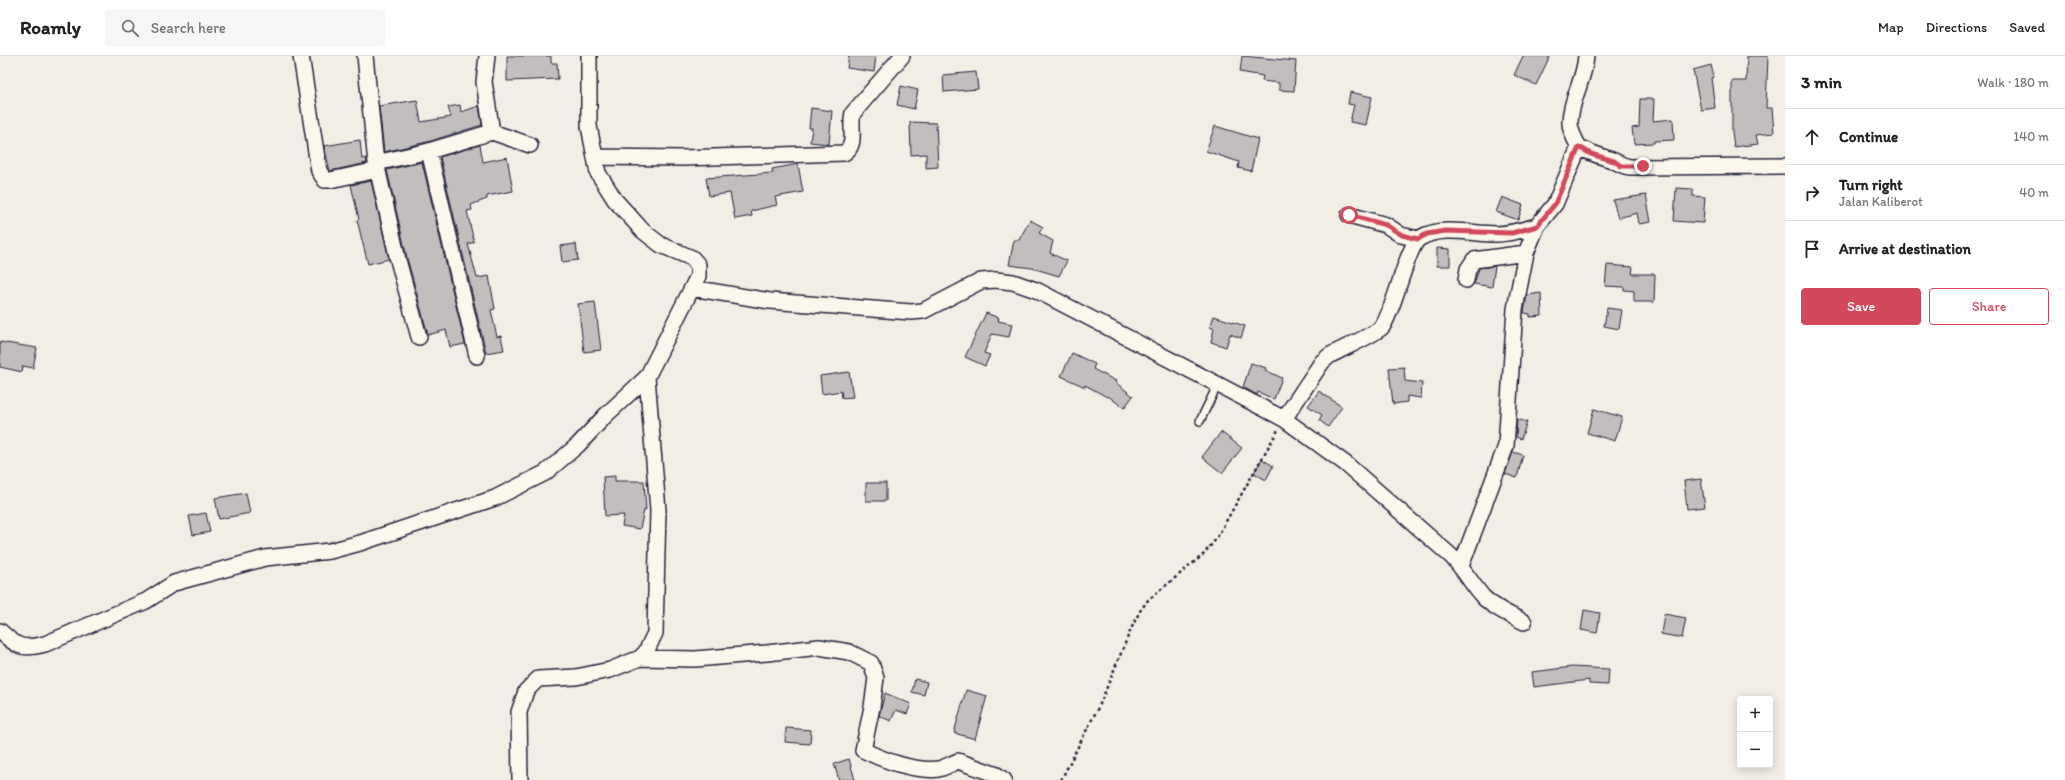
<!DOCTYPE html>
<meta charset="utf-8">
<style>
body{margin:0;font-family:Itim,sans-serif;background:#f6f6f6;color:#222}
.controls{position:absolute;right:12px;bottom:12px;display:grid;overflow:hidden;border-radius:4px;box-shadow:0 2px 10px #0003}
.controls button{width:36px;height:36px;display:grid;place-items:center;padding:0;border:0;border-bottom:1px solid #e0e0e0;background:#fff;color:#222;font:20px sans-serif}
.stop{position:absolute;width:12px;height:12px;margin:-9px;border:3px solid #d1495b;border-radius:50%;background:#fff}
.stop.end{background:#d1495b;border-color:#fff;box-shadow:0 1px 4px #0008}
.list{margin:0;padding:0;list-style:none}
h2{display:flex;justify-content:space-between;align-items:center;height:52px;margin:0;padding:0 16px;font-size:17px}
h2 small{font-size:13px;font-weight:400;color:#767676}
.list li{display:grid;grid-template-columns:26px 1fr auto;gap:12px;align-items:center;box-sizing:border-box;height:56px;padding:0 16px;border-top:1px solid #e0e0e0}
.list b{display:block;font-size:15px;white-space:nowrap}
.list p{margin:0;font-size:13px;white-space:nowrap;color:#767676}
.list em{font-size:13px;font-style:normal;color:#767676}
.actions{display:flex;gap:8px;padding:12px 16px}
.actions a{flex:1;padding:9px 0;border:1px solid #d1495b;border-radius:4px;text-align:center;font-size:14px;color:#d1495b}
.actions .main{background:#d1495b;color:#fff}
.icon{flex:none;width:22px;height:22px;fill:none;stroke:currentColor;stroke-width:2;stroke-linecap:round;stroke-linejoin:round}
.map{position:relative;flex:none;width:1785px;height:724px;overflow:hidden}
header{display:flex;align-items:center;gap:24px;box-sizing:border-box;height:56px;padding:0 20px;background:#fff;border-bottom:1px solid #e0e0e0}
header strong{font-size:19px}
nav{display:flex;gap:22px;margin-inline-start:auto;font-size:14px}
.search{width:280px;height:36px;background:#f6f6f6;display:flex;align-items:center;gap:10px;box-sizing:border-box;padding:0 14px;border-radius:4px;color:#767676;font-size:15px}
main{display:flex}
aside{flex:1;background:#fff}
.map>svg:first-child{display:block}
.building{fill:#c2bebe;stroke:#22223b}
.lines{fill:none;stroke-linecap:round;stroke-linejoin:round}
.service-casing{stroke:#22223b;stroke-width:10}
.minor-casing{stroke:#22223b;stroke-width:18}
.path{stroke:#22223b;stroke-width:2.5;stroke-dasharray:3 3;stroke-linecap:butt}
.service{stroke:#fbf7ec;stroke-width:7}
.minor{stroke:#fbf7ec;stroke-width:15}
.route{stroke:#d1495b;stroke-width:5}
</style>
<header>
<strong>Roamly</strong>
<div class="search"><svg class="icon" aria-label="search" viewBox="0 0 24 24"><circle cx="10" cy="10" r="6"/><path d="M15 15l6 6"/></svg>Search here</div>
<nav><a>Map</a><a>Directions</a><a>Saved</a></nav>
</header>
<main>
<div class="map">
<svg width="1785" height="724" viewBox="0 0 1785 724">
<rect width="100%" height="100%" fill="#f2eee5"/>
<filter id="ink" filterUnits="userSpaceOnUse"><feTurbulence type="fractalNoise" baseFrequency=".025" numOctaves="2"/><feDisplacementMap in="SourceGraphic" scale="8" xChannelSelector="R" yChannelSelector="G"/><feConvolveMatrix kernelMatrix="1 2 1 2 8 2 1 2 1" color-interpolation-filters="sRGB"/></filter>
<g filter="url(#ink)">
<path class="building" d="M507,0h44v7h6l1,16 -51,2z
M849,0h27l-2,16 -27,-4z
M1242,0l54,5 -2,30 -15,-1v-7l-17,-2 1,-5 -23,-4z
M1523,0h27l-14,29 -22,-10z
M1747,0h21l-2,52h6l2,25 -18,2 2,9 -24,3 -2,-15v-51h14z
M1711,9l3,12 -3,1 4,30 -14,2 -8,-40z
M976,16l2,17 -34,3 -1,-17z
M901,30l17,4 -4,19 -17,-4z
M1350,36l22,5 -6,28 -16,-3 4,-17 -6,-1z
M1640,43h14l-1,22 20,-2 1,21 -20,1v2l-20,1 -2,-16 7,-1z
M417,44l4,22 30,-5 -3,-10 12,-2 1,7 18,-6 3,19 -55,17 -43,10 -5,-46z
M811,52l21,3 -3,33 -19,-2 2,-14h-3z
M910,66l26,1 2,44 -12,1v-14l-15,1z
M1215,70l43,13 -7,32 -13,-3 1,-6 -33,-11z
M360,84l2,19 4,-1 1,5 -37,8 -6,-25z
M480,89l3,17 24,-5 6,34 -26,5v3l-16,6 1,5 -5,1 7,31 -6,2 9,34 12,-2 6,33 -4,1 6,27 4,-1 3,14 -18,3 -46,-196z
M422,106l43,182 -15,3 -4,-17 -18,5 -21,-77 -20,-88z
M798,108l5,28 -28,5 2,8 -26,6 1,5 -17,3 -5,-26 -21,3 -3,-18 67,-5 -1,-4z
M371,125l18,78 -21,5 -11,-44 2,-1 -8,-34z
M1676,132l17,1v7l12,1 -2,26 -29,-2z
M1646,139l5,27 -12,2 -2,-11 -19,5 -5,-18z
M1502,141l21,8 -5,15 -22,-8z
M1030,164l13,7 -4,6 14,8 -3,12 17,8 -8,15 -27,-8 -23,-3 5,-25h5z
M576,188l2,16 -16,2 -2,-16z
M1437,192l13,1v17h-13z
M1607,209l26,2 -1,7h23l-1,28h-20v-11l-10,-1v-3l-19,-1z
M1495,210l-3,21 -18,-3 5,-16z
M1541,237l1,23 -12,1v-3l-6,-1 3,-18z
M595,246l6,48 -17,2 -6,-48z
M1607,252l15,2 -3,19 -15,-3z
M986,257l13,5 -1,3 14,3 -3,13 -17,-3 -8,19 6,2 -5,11 -20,-9z
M1214,260l31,10 -4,12 -11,-4 -4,13 -15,-5 3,-13 -4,-2z
M0,286l37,6 -4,20 -10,-2 -1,6 -22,-5z
M1072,297l23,11 -2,5 23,12 -1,1 18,14 -9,12 -16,-12 -1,1 -22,-12v2l-24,-11z
M1251,307l15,5 -1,2 17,8 -8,21 -16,-7 -1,3 -14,-8z
M1404,311l1,14 17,2 -1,15 -14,-2v6l-14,2 -4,-36z
M849,316l4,25 -11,1 -1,-7 -19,3 -2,-18z
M1319,335l23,16 -14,20 -9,-7 3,-5 -14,-9z
M1594,353l28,8 -7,24 -28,-8z
M1517,363l10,3 -6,17 -5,-2z
M1221,376l21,16 -20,25 -20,-16z
M1513,396l10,3 -6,23 -12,-4z
M1262,403l11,7 -7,14 -12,-7z
M615,420v5h29l2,29h-2l-4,19 -18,-3 2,-11 -19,1 -2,-39z
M1701,423l4,28 -18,2 -3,-28z
M866,427h20v18h-20z
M246,437l4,20 -31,6 -4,-21z
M206,457l4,19 -17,3 -4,-19z
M1584,554l16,3 -3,20 -16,-3z
M1664,558l22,4 -4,20 -21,-4z
M1572,611l37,2 -1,16 -19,-1v-4l-55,7 -2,-15z
M915,623l12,3 -3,13 -12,-3z
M966,634l21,6 -12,43 -21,-6z
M885,637l26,11 -4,10 -11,-4 -5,11 -12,-5z
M786,672l25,2 -1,14 -25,-2z
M849,703l6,21h-16l-5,-16z"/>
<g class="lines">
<g class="service-casing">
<path id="service" d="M1200,365l18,-37"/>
</g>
<g class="minor-casing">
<path id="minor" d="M301,0l18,115 6,9h5l48,-10
M365,0l11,107 22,97 21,77
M487,0l-3,26 8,50 38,13
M1586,0c-1,23 -16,44 -16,67 0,8 5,17 9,24 11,6 21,9 33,13 7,3 10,6 18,7l155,-1
M429,95l48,205
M595,101l87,1 162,-5c14,-8 5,-27 9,-40l49,-57
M376,107l53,-12 63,-19
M1349,159l37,10 15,10 17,4
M1466,224l2,-11 6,-9 52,-7
M692,232l78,13 141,11 12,-1 58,-30 15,-1 17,2 23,8 248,129 62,45 105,92c13,13 21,29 33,42 12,11 26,17 40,24
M1284,363l38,-57 7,-6c10,-6 47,-22 53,-29 13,-18 25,-82 38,-89 23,-13 51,-4 76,-4 14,0 27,-4 41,-8
M1461,510l45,-120 9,-137 11,-56 11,-27 18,-22 24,-57
M0,575c17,16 22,19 45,13l101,-43 28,-18 91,-25 65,-7 30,-8 135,-45 50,-25 33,-28 28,-30 41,-38 51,-101v-11l-6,-7 -31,-13 -18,-14 -28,-31 -17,-27 -9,-47v-70
M640,602l55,1 72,-6 52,-6 30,5 22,11 5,15 -4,29 -9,43c20,10 52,22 75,19 7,-1 14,-6 20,-8l39,14 7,5
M520,724l-1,-68 7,-21 12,-12 38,-2 34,-7 30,-12 6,-6 9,-19 3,-123 -11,-133"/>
</g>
<path class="path" d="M1061,724l39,-76 31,-75 9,-18 8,-11 55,-45 13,-16 62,-109"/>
<use href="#service" class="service"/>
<use href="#minor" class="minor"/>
</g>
</g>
<g class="lines" filter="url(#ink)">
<path class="route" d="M1349,159l37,10 16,10 16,4 9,-5 18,-3 67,2 25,-7 18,-22 24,-57 12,7 23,7 7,5h22"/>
</g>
</svg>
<div class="controls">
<button>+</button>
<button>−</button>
</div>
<div class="stop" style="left:1349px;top:159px"></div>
<div class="stop end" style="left:1643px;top:110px"></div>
</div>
<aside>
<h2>3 min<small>Walk · 180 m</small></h2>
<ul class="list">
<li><svg class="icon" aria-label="ahead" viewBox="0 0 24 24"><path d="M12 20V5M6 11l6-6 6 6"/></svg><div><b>Continue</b></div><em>140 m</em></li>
<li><svg class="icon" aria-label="right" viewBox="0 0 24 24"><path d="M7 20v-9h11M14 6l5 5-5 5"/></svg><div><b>Turn right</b><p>Jalan Kaliberot</p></div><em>40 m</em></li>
<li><svg class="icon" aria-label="arrive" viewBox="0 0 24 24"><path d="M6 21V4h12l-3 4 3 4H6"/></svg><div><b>Arrive at destination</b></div></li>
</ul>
<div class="actions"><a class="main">Save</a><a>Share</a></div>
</aside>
</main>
